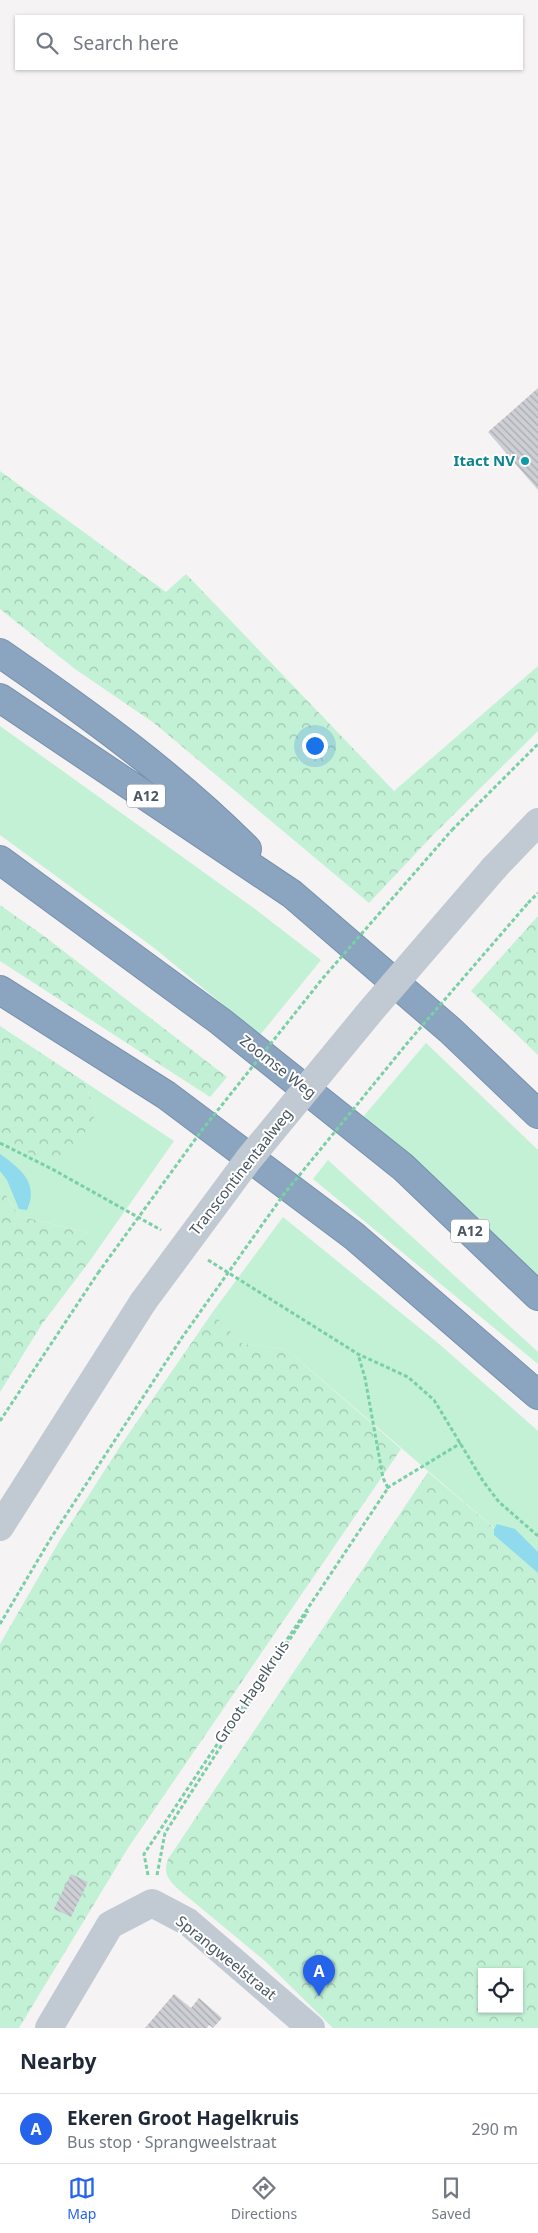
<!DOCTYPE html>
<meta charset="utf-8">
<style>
body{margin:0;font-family:"Noto Sans",sans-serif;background:#f2f2f3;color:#1f2937}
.controls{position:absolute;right:15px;bottom:15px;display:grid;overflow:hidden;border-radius:0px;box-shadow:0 1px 4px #0004}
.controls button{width:45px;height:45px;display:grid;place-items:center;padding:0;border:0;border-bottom:1px solid #e0e1e3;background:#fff;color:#1f2937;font:25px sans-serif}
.you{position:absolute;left:314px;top:745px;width:18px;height:18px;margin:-12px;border:4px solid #fff;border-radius:50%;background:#1a73e8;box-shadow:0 0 0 8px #1a73e833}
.badge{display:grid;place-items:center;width:32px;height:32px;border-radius:50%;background:#2563eb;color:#fff;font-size:16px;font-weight:700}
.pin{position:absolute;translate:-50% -41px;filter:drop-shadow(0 1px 2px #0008)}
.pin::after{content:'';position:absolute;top:26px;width:18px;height:15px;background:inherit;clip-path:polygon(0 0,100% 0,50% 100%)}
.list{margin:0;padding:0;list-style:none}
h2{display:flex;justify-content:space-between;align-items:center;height:65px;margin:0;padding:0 20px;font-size:21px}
h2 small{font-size:16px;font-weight:400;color:#747a83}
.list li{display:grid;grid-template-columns:32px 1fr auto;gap:15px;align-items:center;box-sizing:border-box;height:70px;padding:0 20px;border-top:1px solid #e0e1e3}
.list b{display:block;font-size:19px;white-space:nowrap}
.list p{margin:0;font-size:16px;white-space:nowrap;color:#747a83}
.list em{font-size:16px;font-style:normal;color:#747a83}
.icon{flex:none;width:28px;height:28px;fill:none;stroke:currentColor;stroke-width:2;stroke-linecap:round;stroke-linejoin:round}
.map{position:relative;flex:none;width:538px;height:2028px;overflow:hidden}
.search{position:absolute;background:#fff;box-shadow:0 1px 4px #0004;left:15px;right:15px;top:15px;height:55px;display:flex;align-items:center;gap:12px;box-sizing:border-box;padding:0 18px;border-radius:0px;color:#747a83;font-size:19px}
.sheet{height:135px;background:#fff}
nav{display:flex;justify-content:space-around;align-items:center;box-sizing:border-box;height:70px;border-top:1px solid #e0e1e3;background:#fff;font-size:14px;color:#747a83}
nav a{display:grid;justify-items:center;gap:2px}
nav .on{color:#2563eb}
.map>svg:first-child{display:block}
.grass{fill:#c3f1d5}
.forest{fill:url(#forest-crowns);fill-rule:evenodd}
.water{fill:#90daee}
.building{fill:url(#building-back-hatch)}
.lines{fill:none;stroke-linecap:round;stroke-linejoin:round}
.highway-casing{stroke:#7690ad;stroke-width:30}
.path{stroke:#7ad0a6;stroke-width:3;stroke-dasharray:4 2.5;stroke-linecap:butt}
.street{stroke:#c1cad2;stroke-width:28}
.highway{stroke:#8ba5c1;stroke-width:28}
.path-bridge{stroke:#7ad0a6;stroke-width:3;stroke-dasharray:4 2.5;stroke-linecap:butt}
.street-bridge{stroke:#c1cad2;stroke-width:28}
.culture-dot{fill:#0f9aa8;stroke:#fff;stroke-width:2}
.labels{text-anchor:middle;stroke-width:4;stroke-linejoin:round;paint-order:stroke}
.shield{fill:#fff;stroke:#808990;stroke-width:1}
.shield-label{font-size:14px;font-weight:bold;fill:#4a5661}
.culture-label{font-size:15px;font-weight:bold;fill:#0d838f;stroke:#fff;text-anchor:end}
.street-label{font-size:15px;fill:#4a5661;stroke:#fff}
</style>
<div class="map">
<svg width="538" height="2028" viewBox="0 0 538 2028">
<defs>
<pattern id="forest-crowns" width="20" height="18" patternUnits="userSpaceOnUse" patternTransform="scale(1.25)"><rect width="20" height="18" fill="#c3f1d5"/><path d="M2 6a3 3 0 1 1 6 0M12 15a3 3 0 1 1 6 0" fill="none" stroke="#a0c6b0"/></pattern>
<pattern id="building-back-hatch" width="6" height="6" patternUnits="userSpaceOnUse" patternTransform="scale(1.25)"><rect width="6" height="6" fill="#cdcfd5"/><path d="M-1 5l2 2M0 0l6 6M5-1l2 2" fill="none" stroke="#a8abb0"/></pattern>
</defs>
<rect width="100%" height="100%" fill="#f5f3f3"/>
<path class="grass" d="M0,726l255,183 66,51 -61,75 -107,-88 -153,-112z
M426,1043l112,107v131l-176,-163z
M85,1082l89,59 -85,121v-29l-70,-17 -19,-30v-38l11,-5 30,16 55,-45z
M328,1160l210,192v12l-225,-185z
M283,1217l155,126 100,88v137l-11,-12 -241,-207 -43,-5 -31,-31z"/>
<path class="forest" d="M0,471l166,121 20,-18 208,217 144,-125v65l-106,105 -63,67 -215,-180 -79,-54 -75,-60z
M0,905l44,31 183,141 -17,20 -210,-136z
M538,916v139l-67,-64z
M0,1026l85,56 11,32 -15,25 -20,25 -20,-5 -30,-15 -11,4z
M0,1186l19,30 70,17v29l-47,62 -42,68z
M212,1313l31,31 43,5 115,100 -273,399 -109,180h-19v-384l60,-104 61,-95z
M428,1472l99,84 11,12v460h-205l-68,-67 -87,-72c-10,-10 -15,-15 -10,-30zM482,1972h37v37h-37z"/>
<path class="water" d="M0,1154c21,15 39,29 27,56l-8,-1 -12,-29 -7,-9z
M497,1524l18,5 23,23v21l-44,-38v-6z"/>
<path class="building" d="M538,388v102l-50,-58z
M71,1874l17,8 -17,35 -17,-8z
M174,1994l17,14 8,-10 23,20 -9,10 -4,-3 -2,3h-62z"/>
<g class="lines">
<g class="highway-casing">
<path id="highway" d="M0,653c87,60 172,121 247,196
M0,698l292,196 159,137 87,83
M0,860l220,161 183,146 135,129
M0,990l166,105 188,141 184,159"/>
</g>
<path class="path" d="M452,830l86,-86
M528,903l10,-10
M0,1143l52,26 109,61
M208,1260l150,94 50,23 26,23 49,81 16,21 39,34
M0,1421l98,-148
M387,1488l74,-45
M0,1624l51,-86 130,-199
M148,1875l-4,-21 244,-366 -5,-10 -18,-100 -7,-24
M157,1875l8,-42 143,-222"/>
<path class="street" d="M494,868l44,-46
M0,1527l143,-225
M49,2028l61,-103 42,-22 36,19 123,106"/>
<use href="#highway" class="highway"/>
<path class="path-bridge" d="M98,1273l104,-143 121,-152 129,-148
M181,1339l103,-145 125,-153 119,-138"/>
<path class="street-bridge" d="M143,1302l105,-142 121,-147 125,-145"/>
</g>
<circle class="culture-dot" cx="525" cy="461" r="5"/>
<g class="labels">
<g class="shield">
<rect x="127" y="784.5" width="38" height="23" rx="4"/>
<rect x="451" y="1219.5" width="38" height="23" rx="4"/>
</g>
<g class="shield-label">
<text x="146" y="801">A12</text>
<text x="470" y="1236">A12</text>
</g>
<g class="culture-label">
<text x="515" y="466">Itact NV</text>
</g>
<g class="street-label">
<text transform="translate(278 1067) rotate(38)" y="5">Zoomse Weg</text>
<text transform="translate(241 1172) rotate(-52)" y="5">Transcontinentaalweg</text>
<text transform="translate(252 1692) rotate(-56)" y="5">Groot Hagelkruis</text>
<text transform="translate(226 1958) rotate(39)" y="5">Sprangweelstraat</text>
</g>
</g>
</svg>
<div class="controls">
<button><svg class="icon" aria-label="locate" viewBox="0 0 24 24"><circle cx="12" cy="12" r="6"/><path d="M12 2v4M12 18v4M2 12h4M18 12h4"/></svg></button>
</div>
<div class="you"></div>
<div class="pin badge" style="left:319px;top:1996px">A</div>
<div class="search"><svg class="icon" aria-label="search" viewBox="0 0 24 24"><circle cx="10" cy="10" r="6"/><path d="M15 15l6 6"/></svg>Search here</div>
</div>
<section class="sheet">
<h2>Nearby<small></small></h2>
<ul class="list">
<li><span class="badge">A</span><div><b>Ekeren Groot Hagelkruis</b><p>Bus stop · Sprangweelstraat</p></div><em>290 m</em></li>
</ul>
</section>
<nav>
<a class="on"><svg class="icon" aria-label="map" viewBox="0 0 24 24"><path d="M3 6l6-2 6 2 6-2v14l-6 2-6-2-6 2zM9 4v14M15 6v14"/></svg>Map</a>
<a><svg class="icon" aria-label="directions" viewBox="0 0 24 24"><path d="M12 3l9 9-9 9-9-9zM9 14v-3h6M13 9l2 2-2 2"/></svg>Directions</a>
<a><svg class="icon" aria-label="saved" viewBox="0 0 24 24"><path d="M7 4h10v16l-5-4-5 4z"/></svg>Saved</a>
</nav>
